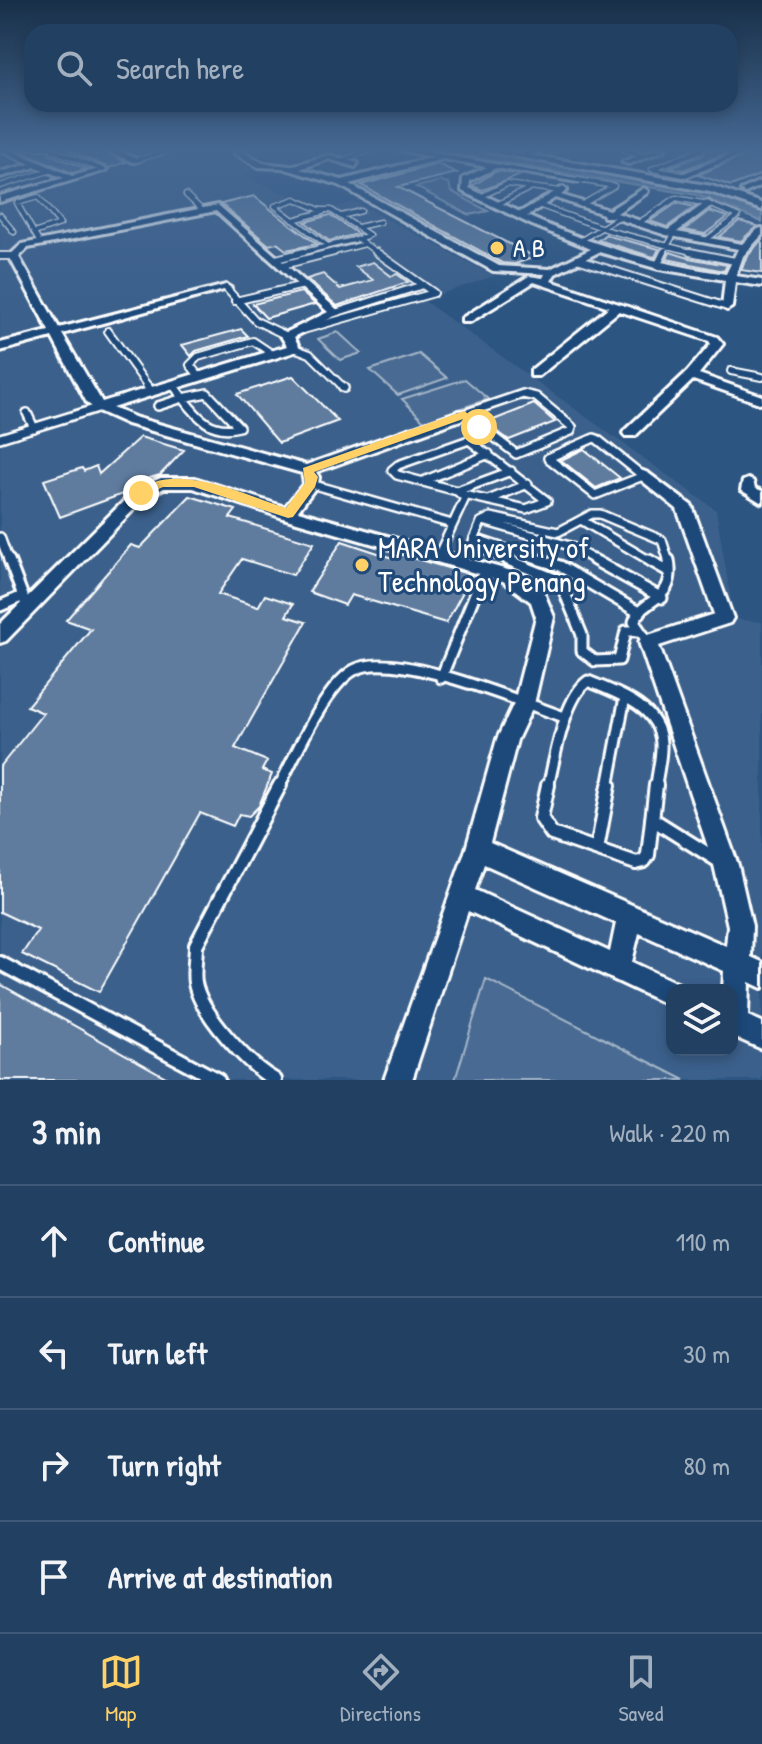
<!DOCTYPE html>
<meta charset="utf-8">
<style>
body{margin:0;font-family:"Patrick Hand",sans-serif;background:#2d4b6b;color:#f1f3f6}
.controls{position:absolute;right:24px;bottom:24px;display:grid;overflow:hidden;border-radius:16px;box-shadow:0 4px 12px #0003}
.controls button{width:72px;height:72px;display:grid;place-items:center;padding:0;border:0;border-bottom:2px solid #3e5977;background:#214062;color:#f1f3f6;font:40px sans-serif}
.stop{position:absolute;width:24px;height:24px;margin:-18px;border:6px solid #ffd166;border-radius:50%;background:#fff}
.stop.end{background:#ffd166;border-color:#fff;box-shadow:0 2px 8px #0008}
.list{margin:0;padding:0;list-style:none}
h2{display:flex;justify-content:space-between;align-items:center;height:104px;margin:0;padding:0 32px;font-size:34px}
h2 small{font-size:26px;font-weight:400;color:#a2afbe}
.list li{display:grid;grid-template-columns:52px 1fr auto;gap:24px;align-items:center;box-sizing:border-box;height:112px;padding:0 32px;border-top:2px solid #3e5977}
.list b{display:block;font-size:30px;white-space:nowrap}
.list em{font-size:26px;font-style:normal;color:#a2afbe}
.icon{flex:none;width:44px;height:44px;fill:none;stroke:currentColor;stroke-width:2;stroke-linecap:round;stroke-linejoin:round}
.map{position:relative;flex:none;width:762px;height:1080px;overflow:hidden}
.search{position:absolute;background:#214062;box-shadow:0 4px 12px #0003;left:24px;right:24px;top:24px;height:88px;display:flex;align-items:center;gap:20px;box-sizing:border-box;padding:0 28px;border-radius:24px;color:#a2afbe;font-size:30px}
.sheet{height:552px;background:#214062}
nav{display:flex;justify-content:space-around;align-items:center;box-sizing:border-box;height:112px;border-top:2px solid #3e5977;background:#214062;font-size:22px;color:#a2afbe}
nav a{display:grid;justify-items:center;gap:4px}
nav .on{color:#ffd166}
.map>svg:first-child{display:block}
.built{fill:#3b618b;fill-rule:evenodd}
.green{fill:#486b92;stroke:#a4b5c8;stroke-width:2}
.water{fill:#748fad;stroke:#acbcce;stroke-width:2}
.building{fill:#5e7c9f;stroke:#fff;stroke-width:2}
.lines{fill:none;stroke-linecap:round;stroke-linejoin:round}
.service-far4-casing{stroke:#fff;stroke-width:7}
.service-far3-casing{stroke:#fff;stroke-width:10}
.service-far2-casing{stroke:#fff;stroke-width:12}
.service-far1-casing{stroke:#fff;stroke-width:15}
.service-casing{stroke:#fff;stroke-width:18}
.minor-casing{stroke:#fff;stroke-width:6}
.tertiary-casing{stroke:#fff;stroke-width:6}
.service-far4{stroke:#1f4a7a;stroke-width:4}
.service-far3{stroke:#1f4a7a;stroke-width:6}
.service-far2{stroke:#1f4a7a;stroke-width:7}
.service-far1{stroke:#1f4a7a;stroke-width:9}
.service{stroke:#1f4a7a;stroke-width:12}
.minor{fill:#1f4a7a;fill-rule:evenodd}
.tertiary{fill:#1f4a7a;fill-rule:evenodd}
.route{fill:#ffd166}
.poi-dot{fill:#ffd166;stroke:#1f4a7a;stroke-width:3}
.labels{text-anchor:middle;stroke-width:6;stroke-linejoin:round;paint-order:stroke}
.far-poi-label{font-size:26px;fill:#fff;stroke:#1f4a7a;text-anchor:start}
.poi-label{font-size:30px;fill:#fff;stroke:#1f4a7a;text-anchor:start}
</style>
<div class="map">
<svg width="762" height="1080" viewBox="0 0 762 1080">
<rect width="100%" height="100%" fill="#2c5582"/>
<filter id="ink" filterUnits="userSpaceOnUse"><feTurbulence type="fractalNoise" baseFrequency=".0125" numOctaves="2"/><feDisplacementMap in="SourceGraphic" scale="16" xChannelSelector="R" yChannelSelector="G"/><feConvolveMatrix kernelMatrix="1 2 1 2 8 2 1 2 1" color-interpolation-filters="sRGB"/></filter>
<g filter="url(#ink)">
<path class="built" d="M176,150h40l10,3 34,14 -18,9 82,34 31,-8 139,74 -71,24 293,210 18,109 28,3v458h-762v-878zM672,990h60v60h-60z"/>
<path class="green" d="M441,181l8,2 2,8 37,20 -19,4 -53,-28z
M338,332l23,21 -21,7 -22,-21z
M419,354l28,24 -49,17 -28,-25z
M465,379l23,20 -64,22 -22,-22z
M486,979l199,101h-230z"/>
<path class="water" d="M429,150h46l109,17 122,23 56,21v11l-66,-27z"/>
<path class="building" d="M19,150h29l3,5 36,14 -15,4z
M67,150h34l25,12 -17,6z
M706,150h28l-51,20 -13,-3 33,-12z
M756,150h6v24l-31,12 -33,-11z
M438,164l19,9 -59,14 137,70 -20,7 -13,-1 -141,-78z
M495,172l3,-1 23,4 -38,15 -11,-4z
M254,196l33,26 30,22 -31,6 -9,-7 -8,2 -48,-41z
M677,203l18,4 -28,20 -17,-6z
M709,211l19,6 -23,17 -21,-4z
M330,215l28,19 -29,7 -24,-19z
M739,221l18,5 -16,15 -22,-4z
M606,234l3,2 50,13 -4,8 -5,-1 -52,-16z
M762,239v34l-21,-3 5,-12z
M670,252l19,6 38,7 -3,6 -57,-12z
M373,262l18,14 6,-2 11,8 -71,24 -30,-27 16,-5 17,15 33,-9 -17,-13z
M301,292l14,12 -49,14 -13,-14z
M241,329l7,7 -52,15 -5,5 -9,-11z
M293,376l45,45 -59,22 -42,-49z
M534,404l21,18 -46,18 -23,-17z
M140,437l44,13 -24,25 -10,3 -22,14 -68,25 -16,-37 38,-12 2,3 12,-5 3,8z
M584,449l36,29 -24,10 -35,-28z
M190,496l46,14 -6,8 84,25 -21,32 -51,-16 -24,35 40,13 7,-12 28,9 -7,12 20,6 -71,126 32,13 -5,9 10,4 -13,32 -10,10 -10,-2 -6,12 -33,-13 -101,179 -77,-38 16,-24 -38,-18v-145l43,-54 -16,-7 64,-77 -25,-9 65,-75 9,3z
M342,541l51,17 3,-5 76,22 -26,48 -95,-28 -6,10 -36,-13z
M0,984l171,96h-171z"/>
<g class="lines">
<g class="service-far4-casing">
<path id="service-far4" d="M53,150l50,20
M625,150l17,6
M551,151l4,-1
M136,160l28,-8 -5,-2
M343,160l28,-10
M683,175l-31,-6 49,-19
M578,180l36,6 -33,19
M0,186l52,-16
M186,195l15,14
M38,197l22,27 -26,9 -17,-30z
M480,197l27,-13 53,7
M496,205l34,-17
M538,205l73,26 88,23
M0,215l14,17
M341,216l20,-5
M293,220l30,-8
M637,224l39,-26 32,6 30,12 -32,24
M358,227l22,-5
M34,233l6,10
M580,241l37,-23
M328,246l30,-7 21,15
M296,254l32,-8 -53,-40 20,-7 25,11h11l38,25 -11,4
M326,254l39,-10
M663,254l11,-20"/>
</g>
<g class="service-far3-casing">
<path id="service-far3" d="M690,252l45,9
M0,256h14
M276,259l28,-7
M577,259l150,48
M283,265l51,-13
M657,266l7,-14
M226,288l30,33 31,15
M235,301l69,-16
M335,313l88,-28
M303,330l131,-37 -58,-41
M108,331l41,57
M294,348l16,6 34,34
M731,371l31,6
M200,377l-10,-12 8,-8 55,-16 21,14
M173,385l2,3"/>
</g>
<g class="service-far2-casing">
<path id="service-far2" d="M147,386l5,6
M174,386l9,12
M342,386l2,2
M207,393l32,34c-27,7 -41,-9 -56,-29z
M523,394l13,3 36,30 -1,4 -55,23 -52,-40z
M158,406l25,-8
M27,413l7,15
M0,438l101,-31
M594,438l3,1 46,37 -48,19 -47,-37z
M421,482l68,-28
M311,484l141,40
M457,491l54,-20
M488,500l40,-16
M581,520l71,42
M483,521l87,25 28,16
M0,537l9,25
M474,538l72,24
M439,554l26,-56 -8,-7 -60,-16 -5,-5 6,-5 71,-25 78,61 -21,8 -62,-14
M513,562l-36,-15 -4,-5 8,-20 10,-5 67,15 34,-18h8l62,26 7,22"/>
</g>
<g class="service-far1-casing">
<path id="service-far1" d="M9,560l18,47
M508,560l52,21 22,54v16l13,10 24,-1 7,-29h14
M540,560l20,6 80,47
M594,560l68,38
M649,560l21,12
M0,606l23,-10
M648,642l-14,-20c7,-25 43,-19 35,-62
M441,678l44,-109
M279,787c15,-29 46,-101 75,-117 39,-22 166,32 210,47
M548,787c7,-29 16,-89 40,-106 29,12 71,25 73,62 1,14 -4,30 -5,44
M608,787l17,-90"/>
</g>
<g class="service-casing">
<path id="service" d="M548,785l-7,33 11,16 84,29 8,-2 4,-6 8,-70
M652,819l67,42
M597,849l12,-64
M0,963l218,117
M275,1080c-27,-15 -74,-66 -80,-97 -2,-12 1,-26 1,-38l84,-160"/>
</g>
<g class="minor-casing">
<path id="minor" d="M0,150h11l61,26 31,-8 4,2 -107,32v-6l64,-18 -28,-11 -36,10v-5l30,-8z
M104,150h11l25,10 -7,2z
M400,150h18l164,30 -4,2 -82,-14 -26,13 -1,7 51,24 43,-25 4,3 -6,5 48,15 35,-22 4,3 -1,2 -30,20 51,17 40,-29 4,3 -1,2 -34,26 65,12 16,-15 4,-1v7l-19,21 -7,20 26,4v6l-27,-4 -3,25 -5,3 -5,-3 3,-27 -66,-11 -60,-17 -44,22 -4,7 166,56 6,7 -24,30 63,22v8l-69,-24 -58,56h-10l-2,-3 2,-3 62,-58 24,-28 -2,-3 -90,-30 -80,65h-8v-6l78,-63 -75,-25 -64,40h-8v-4l67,-42 14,2 2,-4 -52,-3 -154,-86 -57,-17 -24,-1 -24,-14 7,-2 22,12 28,3 38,-11 29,8 -3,4 -26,-8 -29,10 42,11 91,-23zM443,159l44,8 -24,11 -1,13 70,34 59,24 -41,20 -51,-3 -150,-82zM555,198l48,16 1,3h7l55,18 72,14 -12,25c-70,-10 -134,-29 -199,-58z
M530,150h11l-16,8 -7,-2z
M653,150h12l-36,14 -7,-2z
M742,150h11l-67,27 -7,-2z
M762,180v5l-17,8 -4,-3z
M218,205l123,108 -47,24 6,11 -2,3 -186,57 25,10 169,47 153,-54h10v6l-153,55 3,5 -1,7 -20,27 217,61 29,21 10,24 -20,87 -17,36 -27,103 236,103 2,-20 -14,-61 -75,-223 3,-5 72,-23 -37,-105 -41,-33 7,-5 5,2 44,33 41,112 -3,5 -71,23 79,219 14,61 -1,31 11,5v26l-13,-6 -1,34 14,6v27l-30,-13v-46h-9l1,-19 -85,-38 -7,29 49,23 2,5h-11v17l-204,-96 -56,169h-28l82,-231 31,-110 17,-36 22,-86 -5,-15 -28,-21 -220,-63 -90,-30h-29l-18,9 -140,144 -6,2v-19l136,-135 25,-11h34l90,29 19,-24 -2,-10 -175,-49 -29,-13 -11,-8 -35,-66 -52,14v-8l49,-12 -40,-75 13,-12zM216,211l112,101 -45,22 -2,2 6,10 -185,56 -40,-68 169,-46 -5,-3 -167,43 -40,-71 9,-9zM484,864l132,59 -6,29 -135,-62z
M748,479l5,2 2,7 7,3v12l-21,-13 2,-9z"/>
</g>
<g class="tertiary-casing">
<path id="tertiary" d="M480,150h22l210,36 50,17v7l-52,-18z"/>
</g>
<use href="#service-far4" class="service-far4"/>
<use href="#service-far3" class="service-far3"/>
<use href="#service-far2" class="service-far2"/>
<use href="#service-far1" class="service-far1"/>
<use href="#service" class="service"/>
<use href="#minor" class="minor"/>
<use href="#tertiary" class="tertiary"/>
</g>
</g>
<linearGradient id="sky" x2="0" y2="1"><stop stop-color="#182f48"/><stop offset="0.5" stop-color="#456892"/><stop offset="1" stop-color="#456892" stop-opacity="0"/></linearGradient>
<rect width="762" height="301" fill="url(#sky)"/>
<path class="route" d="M464,411l19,13v5h-8l-12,-10 -149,53 4,5 -3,10 -22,30 -5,1 -94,-31h-31l-22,10 -6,-4c37,-34 110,2 151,15l19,-25 -2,-15z"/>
<g class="poi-dot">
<circle cx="497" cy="248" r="8"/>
<circle cx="362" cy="565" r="8"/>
</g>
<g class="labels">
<g class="far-poi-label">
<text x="513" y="257">A B</text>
</g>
<g class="poi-label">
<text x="378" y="558">MARA University of<tspan x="378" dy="34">Technology Penang</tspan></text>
</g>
</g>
</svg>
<div class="controls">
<button><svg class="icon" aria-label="layers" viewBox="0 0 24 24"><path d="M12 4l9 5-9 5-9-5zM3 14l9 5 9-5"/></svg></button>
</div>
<div class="stop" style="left:479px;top:427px"></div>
<div class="stop end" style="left:141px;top:493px"></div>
<div class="search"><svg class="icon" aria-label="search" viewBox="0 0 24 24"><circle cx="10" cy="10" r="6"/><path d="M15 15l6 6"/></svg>Search here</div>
</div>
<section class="sheet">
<h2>3 min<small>Walk · 220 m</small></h2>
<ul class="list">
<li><svg class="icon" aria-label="ahead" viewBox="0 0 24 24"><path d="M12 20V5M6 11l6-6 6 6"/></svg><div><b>Continue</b></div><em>110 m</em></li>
<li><svg class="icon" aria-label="left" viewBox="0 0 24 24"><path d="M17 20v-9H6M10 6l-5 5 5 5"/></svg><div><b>Turn left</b></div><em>30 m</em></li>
<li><svg class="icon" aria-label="right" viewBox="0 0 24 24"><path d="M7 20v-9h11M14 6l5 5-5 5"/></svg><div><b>Turn right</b></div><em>80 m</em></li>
<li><svg class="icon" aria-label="arrive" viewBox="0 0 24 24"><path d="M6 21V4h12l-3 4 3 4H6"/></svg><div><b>Arrive at destination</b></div></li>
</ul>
</section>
<nav>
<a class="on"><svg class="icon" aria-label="map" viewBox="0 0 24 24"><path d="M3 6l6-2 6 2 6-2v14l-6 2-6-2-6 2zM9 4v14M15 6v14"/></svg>Map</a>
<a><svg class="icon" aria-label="directions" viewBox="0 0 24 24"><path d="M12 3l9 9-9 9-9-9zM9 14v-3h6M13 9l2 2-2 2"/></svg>Directions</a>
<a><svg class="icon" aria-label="saved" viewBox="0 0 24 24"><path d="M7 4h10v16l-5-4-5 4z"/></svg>Saved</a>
</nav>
